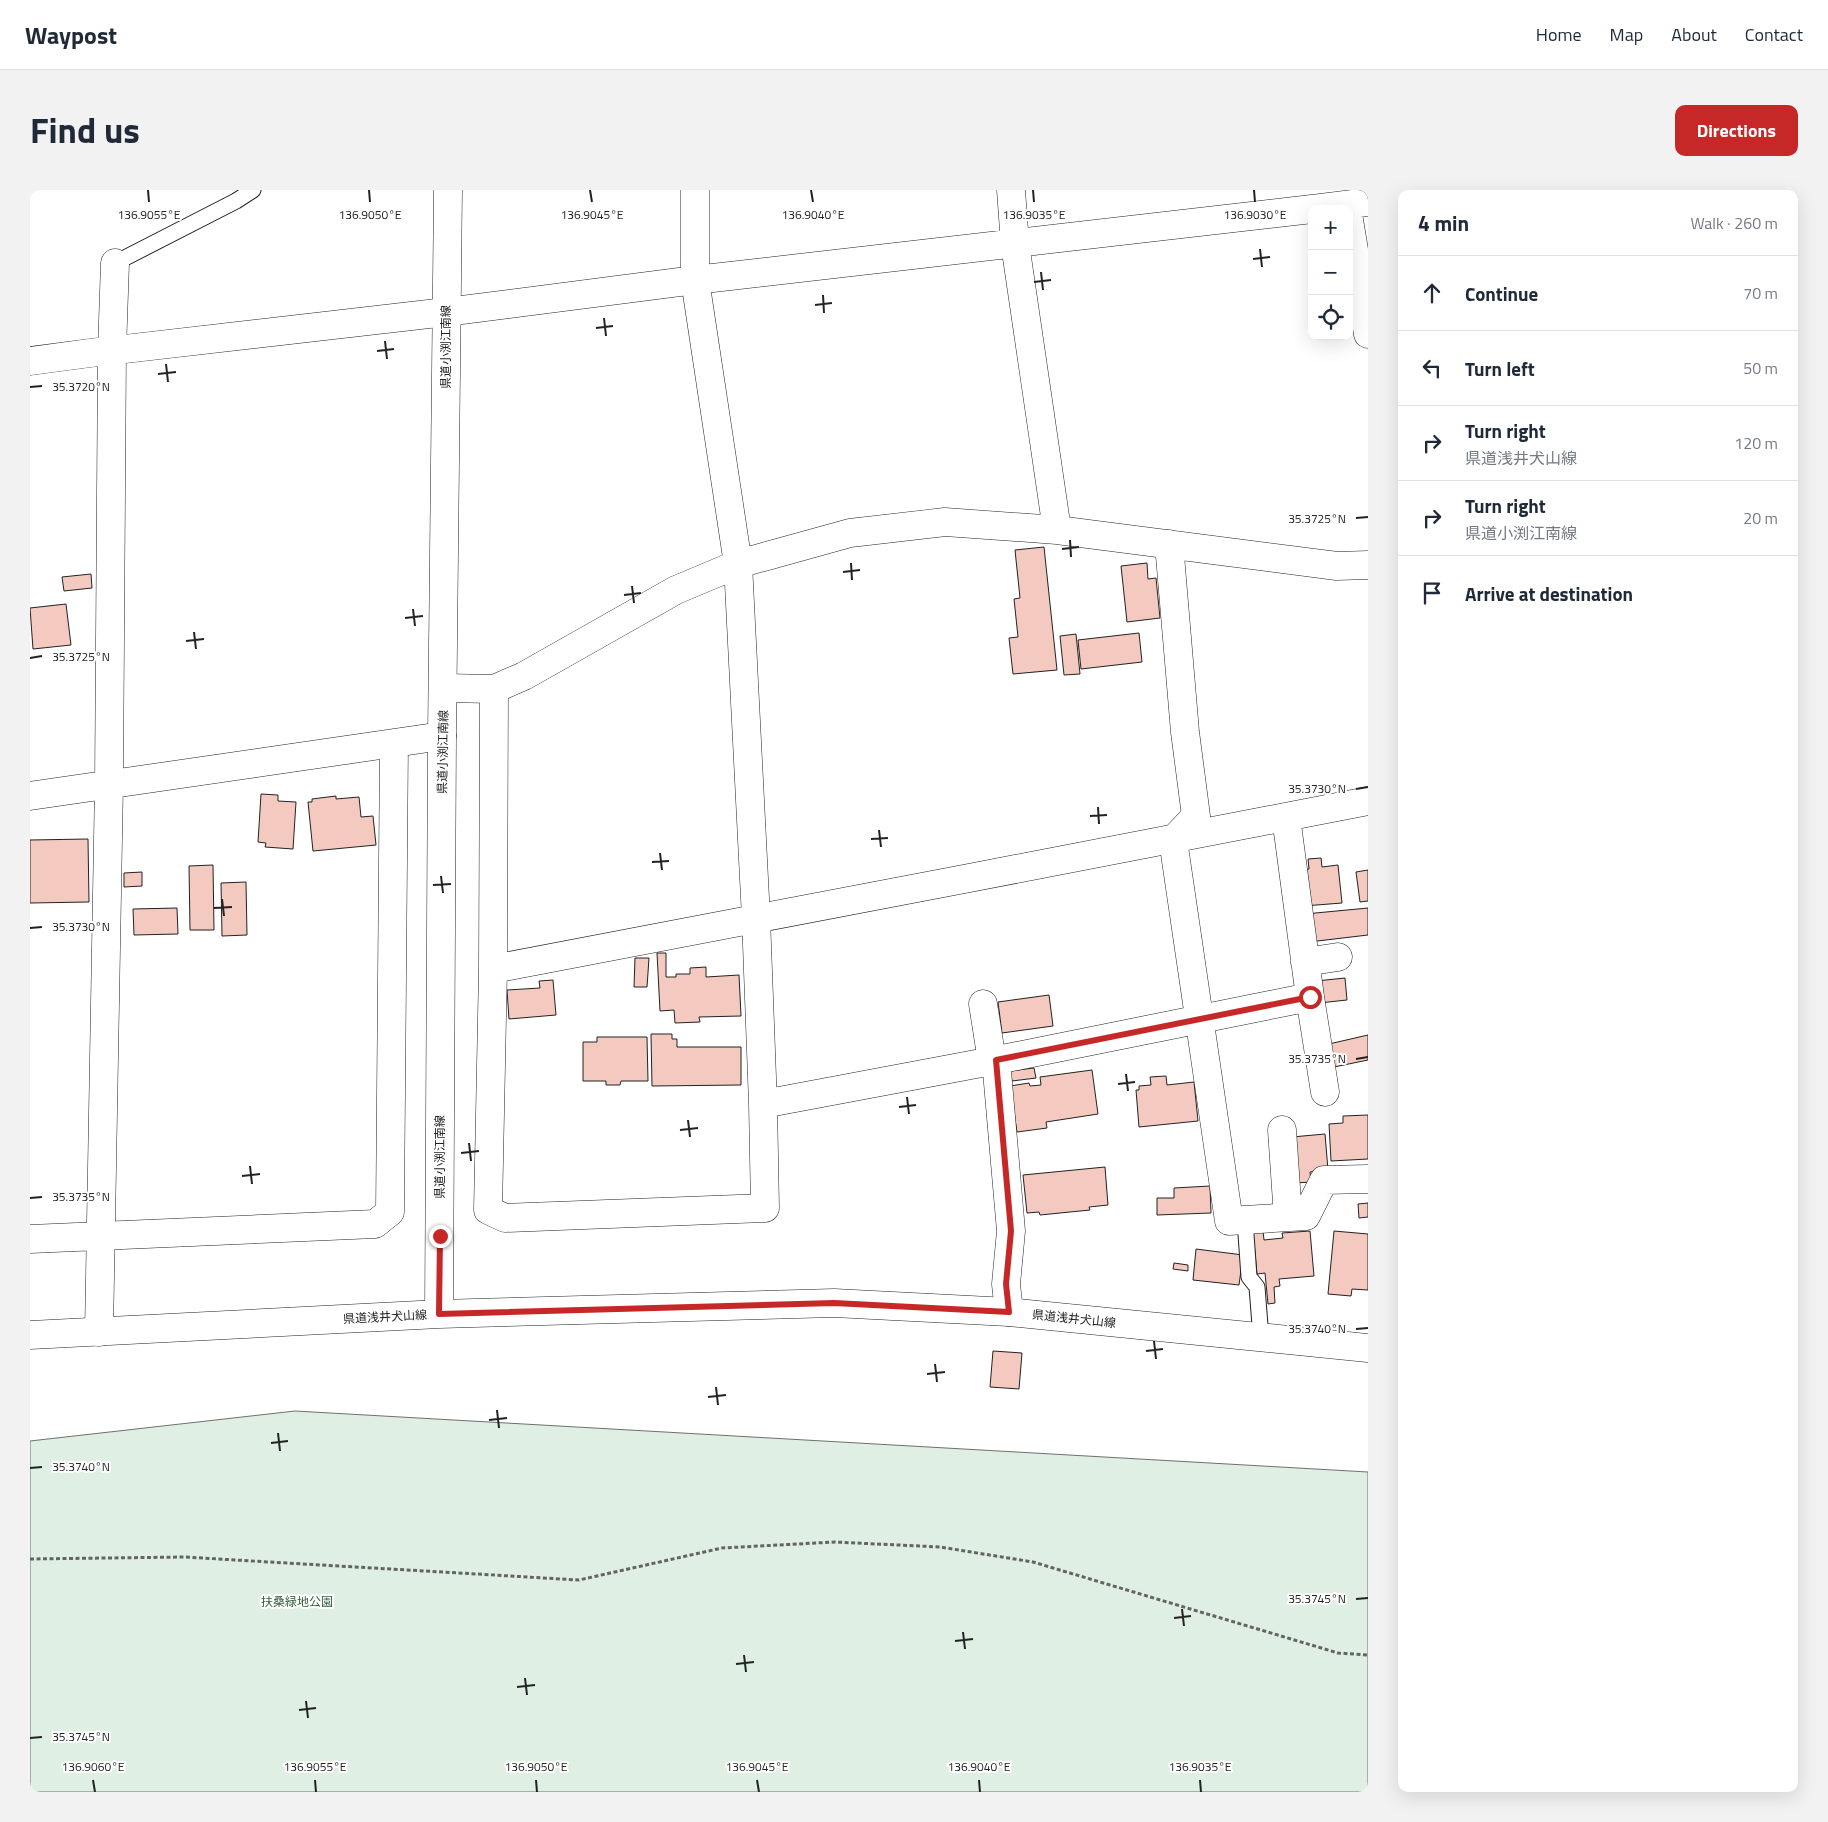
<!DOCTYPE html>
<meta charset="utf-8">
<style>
body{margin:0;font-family:"Titillium Web","Noto Sans JP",sans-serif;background:#f2f2f3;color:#1f2937}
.controls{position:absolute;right:15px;top:15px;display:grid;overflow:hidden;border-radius:10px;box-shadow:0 5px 20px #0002}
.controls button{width:45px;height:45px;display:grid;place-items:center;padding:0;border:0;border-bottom:1px solid #e0e1e3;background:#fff;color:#1f2937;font:25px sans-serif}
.stop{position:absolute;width:15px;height:15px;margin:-11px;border:4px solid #c62828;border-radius:50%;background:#fff}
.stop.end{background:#c62828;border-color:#fff;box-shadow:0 1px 5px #0008}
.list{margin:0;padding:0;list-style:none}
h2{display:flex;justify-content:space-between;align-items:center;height:65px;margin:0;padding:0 20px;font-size:21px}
h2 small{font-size:16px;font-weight:400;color:#747a83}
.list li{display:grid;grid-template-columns:32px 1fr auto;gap:15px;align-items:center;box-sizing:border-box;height:75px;padding:0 20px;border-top:1px solid #e0e1e3}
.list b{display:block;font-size:19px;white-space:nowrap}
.list p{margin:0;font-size:16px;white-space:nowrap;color:#747a83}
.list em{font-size:16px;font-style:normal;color:#747a83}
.icon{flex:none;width:28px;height:28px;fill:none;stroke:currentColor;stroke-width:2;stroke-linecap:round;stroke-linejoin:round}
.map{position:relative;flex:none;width:1338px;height:1602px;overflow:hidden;border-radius:10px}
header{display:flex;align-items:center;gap:30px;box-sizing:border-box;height:70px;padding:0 25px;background:#fff;border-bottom:1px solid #e0e1e3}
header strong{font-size:24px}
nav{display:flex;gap:28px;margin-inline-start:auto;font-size:18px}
.intro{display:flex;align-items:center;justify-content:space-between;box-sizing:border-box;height:120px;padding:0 30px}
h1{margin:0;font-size:35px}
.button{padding:12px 22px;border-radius:10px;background:#c62828;color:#fff;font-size:18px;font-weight:700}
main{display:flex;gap:30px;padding:0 30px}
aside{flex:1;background:#fff;border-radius:10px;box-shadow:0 5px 20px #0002}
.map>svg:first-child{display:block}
.green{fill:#e0efe3;stroke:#6f6f6f}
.building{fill:#f3c9c0;stroke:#222}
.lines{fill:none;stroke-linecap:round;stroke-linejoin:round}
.lane-casing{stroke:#222;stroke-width:17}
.street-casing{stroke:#222;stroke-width:29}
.secondary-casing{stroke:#222;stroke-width:29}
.path{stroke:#646464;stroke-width:3;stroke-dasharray:4 2.5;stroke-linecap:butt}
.lane{stroke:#fff;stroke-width:15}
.street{stroke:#fff;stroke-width:28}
.secondary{stroke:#fff;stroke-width:28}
.route{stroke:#c62828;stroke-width:6}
.ticks{fill:none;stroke:#222;stroke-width:2}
.labels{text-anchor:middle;stroke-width:4;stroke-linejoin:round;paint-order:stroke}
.street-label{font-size:12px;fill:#222;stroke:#fff}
.park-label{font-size:12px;fill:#2f5e38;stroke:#fff}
.ticks-label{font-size:12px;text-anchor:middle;fill:#222;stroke:#fff;stroke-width:4;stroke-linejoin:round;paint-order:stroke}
</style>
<header>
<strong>Waypost</strong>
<nav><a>Home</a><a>Map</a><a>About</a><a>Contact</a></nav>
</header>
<div class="intro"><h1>Find us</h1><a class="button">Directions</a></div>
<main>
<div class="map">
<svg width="1338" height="1602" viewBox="0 0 1338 1602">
<rect width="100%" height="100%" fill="#fff"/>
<path class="green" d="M265,1221l1073,61v320h-1338v-351z"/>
<path class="building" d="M1014,357l13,123 -44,4 -4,-36 9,-1 -4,-38 6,-1 -5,-48z
M1117,373l1,16 8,-1 4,40 -33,4 -6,-56z
M61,384l1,14 -28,3 -2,-14z
M36,414l5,41 -38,4 -3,-41z
M1109,443l3,29 -61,7 -3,-29z
M1046,444l4,40 -16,1 -4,-39z
M231,604l17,1v6l18,1 -3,47 -28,-2 1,-4 -8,-1z
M306,606v3l23,-2 2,20 12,-1 3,29 -63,6 -5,-49h4v-3z
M58,649l1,63 -59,1v-63z
M1291,668l1,9 16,-2 4,38 -38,3 -3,-36 8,-1 -1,-10z
M183,675l1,65h-24l-1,-64z
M1338,680v31l-8,1 -4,-30z
M112,682v14l-18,1v-14z
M216,692l1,53 -25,1 -1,-53z
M147,718l1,26 -44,1 -1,-26z
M1338,718v27l-59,7 -4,-28z
M627,763h9v24h10v-3h14v-6l16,-1v10l33,-2 2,41 -42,1 1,5 -25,1 -1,-13 -14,1z
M605,768h14l-2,29h-13z
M1315,788l2,22 -28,3 -3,-22z
M523,790l3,35 -47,4 -2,-29 33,-2 -1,-7z
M1019,805l4,31 -51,7 -4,-31z
M621,844h21v5h5v8h64v38l-89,1z
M1338,845v25l-34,7 -5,-23z
M567,847h50l1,44h-27l-1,4h-14v-4h-23v-39h14z
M1004,878l2,10 -24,3 -2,-10z
M1062,880l6,44 -52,8 1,6 -30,4 -7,-46 19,-3 1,3 11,-1 -1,-8z
M1136,886l1,9 27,-3 4,39 -59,6 -3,-37h3v-4l12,-1 -1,-8z
M1338,925v44l-37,2 -2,-37 14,-1v-7z
M1295,944l3,36 -18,2 1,10 -16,1 -3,-46z
M1075,977l3,38 -19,2 1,3 -50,5 -1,-3 -12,1 -4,-38z
M1180,996l1,27 -54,2v-17h17v-10z
M1338,1013v14l-9,1 -1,-14z
M1233,1041l1,9 19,-2 -1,-5 28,-2 4,45 -35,3 1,7 -6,1 1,16 -7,1 -3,-31 -8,1 -4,-42z
M1304,1041l34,3v56l-16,-1 -1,7 -23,-2z
M1166,1059l47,6 -4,30 -46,-5z
M1144,1073l14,2v6l-15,-2z
M963,1161l29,2 -3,36 -29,-2z"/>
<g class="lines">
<g class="lane-casing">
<path id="lane" d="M85,73l121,-62 17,-11
M1215,1030l4,57 8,10 4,51"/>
</g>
<g class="street-casing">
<path id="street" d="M981,0l4,54 42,286
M1283,19l55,-7
M1319,30l19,114
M0,171l60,-8 356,-41 249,-32 617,-71
M1139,354l16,188 11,84 -23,24 56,381 77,-5 18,-36 44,-1
M414,498l50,1 30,-13 152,-86 62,-26 112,-31 95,-11 112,8 280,36 31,-1
M464,499l-1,280 -5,241 17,8 260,-10 -2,-104 -7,-186 -18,-354 -43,-284v-90
M0,606l412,-60
M1256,627l24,180 15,95
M1275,772l33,-5
M463,779c291,-57 584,-110 875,-168
M953,814l9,57
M966,870l15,171 -5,53 3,28
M733,914l229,-43 318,-64
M1252,940l6,87
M0,1049l345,-15 15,-12 4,-468
M69,1142l10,-548 3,-434 3,-87"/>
</g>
<g class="secondary-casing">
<path id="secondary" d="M409,1124l3,-578 6,-546
M0,1145l409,-21 395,-11 175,9 359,36"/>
</g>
<path class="path" d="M0,1369l154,-2 395,23 143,-32 113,-6 105,5 93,15 305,91 30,2"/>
<use href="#lane" class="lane"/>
<use href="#street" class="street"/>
<use href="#secondary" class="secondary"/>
</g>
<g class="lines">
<path class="route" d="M410,1046l-1,78 395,-11 175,9 -3,-28 5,-53 -15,-171 314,-63"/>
</g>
<path class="ticks" d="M118,0l1,12M339,0l1,12M560,0l2,12M781,0l2,12M1003,0l1,12M1224,0l1,12M1230,59l2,18M1223,69l17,-2M1011,82l2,18M1004,92l17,-2M793,105l1,18M785,115l17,-2M574,128l2,18M566,138l17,-2M355,151l2,18M347,161l17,-2M136,174l2,18M128,184l18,-2M0,197l12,-1M1326,328l12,-1M1040,350l1,17M1032,359l17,-2M821,373l1,17M813,382l17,-2M602,396l2,17M594,405l17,-2M383,419l2,17M375,428l18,-2M164,442l2,17M156,451l18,-2M0,468l12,-2M1326,599l12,-2M1068,617l1,17M1060,626l17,-1M849,640l2,17M841,649l17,-1M630,663l2,17M622,672l17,-1M411,686l2,17M403,695l18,-1M192,709l2,17M184,718l18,-1M0,738l12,-1M1326,869l12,-2M1096,884l2,17M1088,894l17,-2M877,907l2,17M869,917l17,-2M658,930l2,17M650,940l18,-2M439,953l2,18M431,963l18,-2M220,976l2,18M212,986l18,-2M0,1008l12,-1M1326,1139l12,-1M1124,1151l2,18M1116,1161l17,-2M905,1174l2,18M897,1184l18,-2M686,1197l2,18M678,1207l18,-2M467,1220l2,18M459,1230l18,-2M248,1243l2,18M241,1253l17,-2M0,1278l12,-1M1326,1409l12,-1M1152,1419l2,17M1144,1428l17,-2M933,1442l2,17M925,1451l18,-2M714,1465l2,17M706,1474l18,-2M495,1488l2,17M487,1497l18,-2M276,1511l2,17M269,1520l17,-2M0,1548l12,-1M63,1590l2,12M285,1590l1,12M506,1590l1,12M727,1590l2,12M949,1590l1,12M1170,1590l1,12"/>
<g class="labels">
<g class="street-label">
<text transform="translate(416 157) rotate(-90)" y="4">県道小渕江南線</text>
<text transform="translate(413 562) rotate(-89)" y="4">県道小渕江南線</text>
<text transform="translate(410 967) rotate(-90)" y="4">県道小渕江南線</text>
<text transform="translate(355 1127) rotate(-3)" y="4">県道浅井犬山線</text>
<text transform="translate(1044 1129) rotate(6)" y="4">県道浅井犬山線</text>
</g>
<g class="park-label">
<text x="267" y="1416">扶桑緑地公園</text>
</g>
</g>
<g class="ticks-label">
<text x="119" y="29">136.9055°E</text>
<text x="340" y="29">136.9050°E</text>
<text x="562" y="29">136.9045°E</text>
<text x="783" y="29">136.9040°E</text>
<text x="1004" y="29">136.9035°E</text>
<text x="1225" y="29">136.9030°E</text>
<text x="51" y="201">35.3720°N</text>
<text x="1287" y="333">35.3725°N</text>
<text x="51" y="471">35.3725°N</text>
<text x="1287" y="603">35.3730°N</text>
<text x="51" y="741">35.3730°N</text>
<text x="1287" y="873">35.3735°N</text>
<text x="51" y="1011">35.3735°N</text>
<text x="1287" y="1143">35.3740°N</text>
<text x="51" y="1281">35.3740°N</text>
<text x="1287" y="1413">35.3745°N</text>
<text x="51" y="1551">35.3745°N</text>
<text x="63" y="1581">136.9060°E</text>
<text x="285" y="1581">136.9055°E</text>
<text x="506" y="1581">136.9050°E</text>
<text x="727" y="1581">136.9045°E</text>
<text x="949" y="1581">136.9040°E</text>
<text x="1170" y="1581">136.9035°E</text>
</g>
</svg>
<div class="controls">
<button>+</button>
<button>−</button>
<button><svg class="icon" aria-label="locate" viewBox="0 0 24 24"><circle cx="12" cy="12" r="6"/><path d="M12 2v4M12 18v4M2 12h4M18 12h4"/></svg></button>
</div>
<div class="stop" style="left:1280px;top:807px"></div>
<div class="stop end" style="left:410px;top:1046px"></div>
</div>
<aside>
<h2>4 min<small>Walk · 260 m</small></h2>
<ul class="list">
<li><svg class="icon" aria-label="ahead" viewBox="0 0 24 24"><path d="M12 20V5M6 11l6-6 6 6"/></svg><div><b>Continue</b></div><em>70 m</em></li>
<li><svg class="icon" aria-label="left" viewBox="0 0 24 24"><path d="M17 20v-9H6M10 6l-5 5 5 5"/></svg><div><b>Turn left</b></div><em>50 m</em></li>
<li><svg class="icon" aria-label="right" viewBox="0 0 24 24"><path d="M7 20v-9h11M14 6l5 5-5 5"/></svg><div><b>Turn right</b><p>県道浅井犬山線</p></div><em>120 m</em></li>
<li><svg class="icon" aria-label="right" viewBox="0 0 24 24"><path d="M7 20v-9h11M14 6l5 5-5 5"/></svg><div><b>Turn right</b><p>県道小渕江南線</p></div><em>20 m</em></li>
<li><svg class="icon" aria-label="arrive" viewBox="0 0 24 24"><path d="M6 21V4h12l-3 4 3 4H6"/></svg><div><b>Arrive at destination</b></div></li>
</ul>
</aside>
</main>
